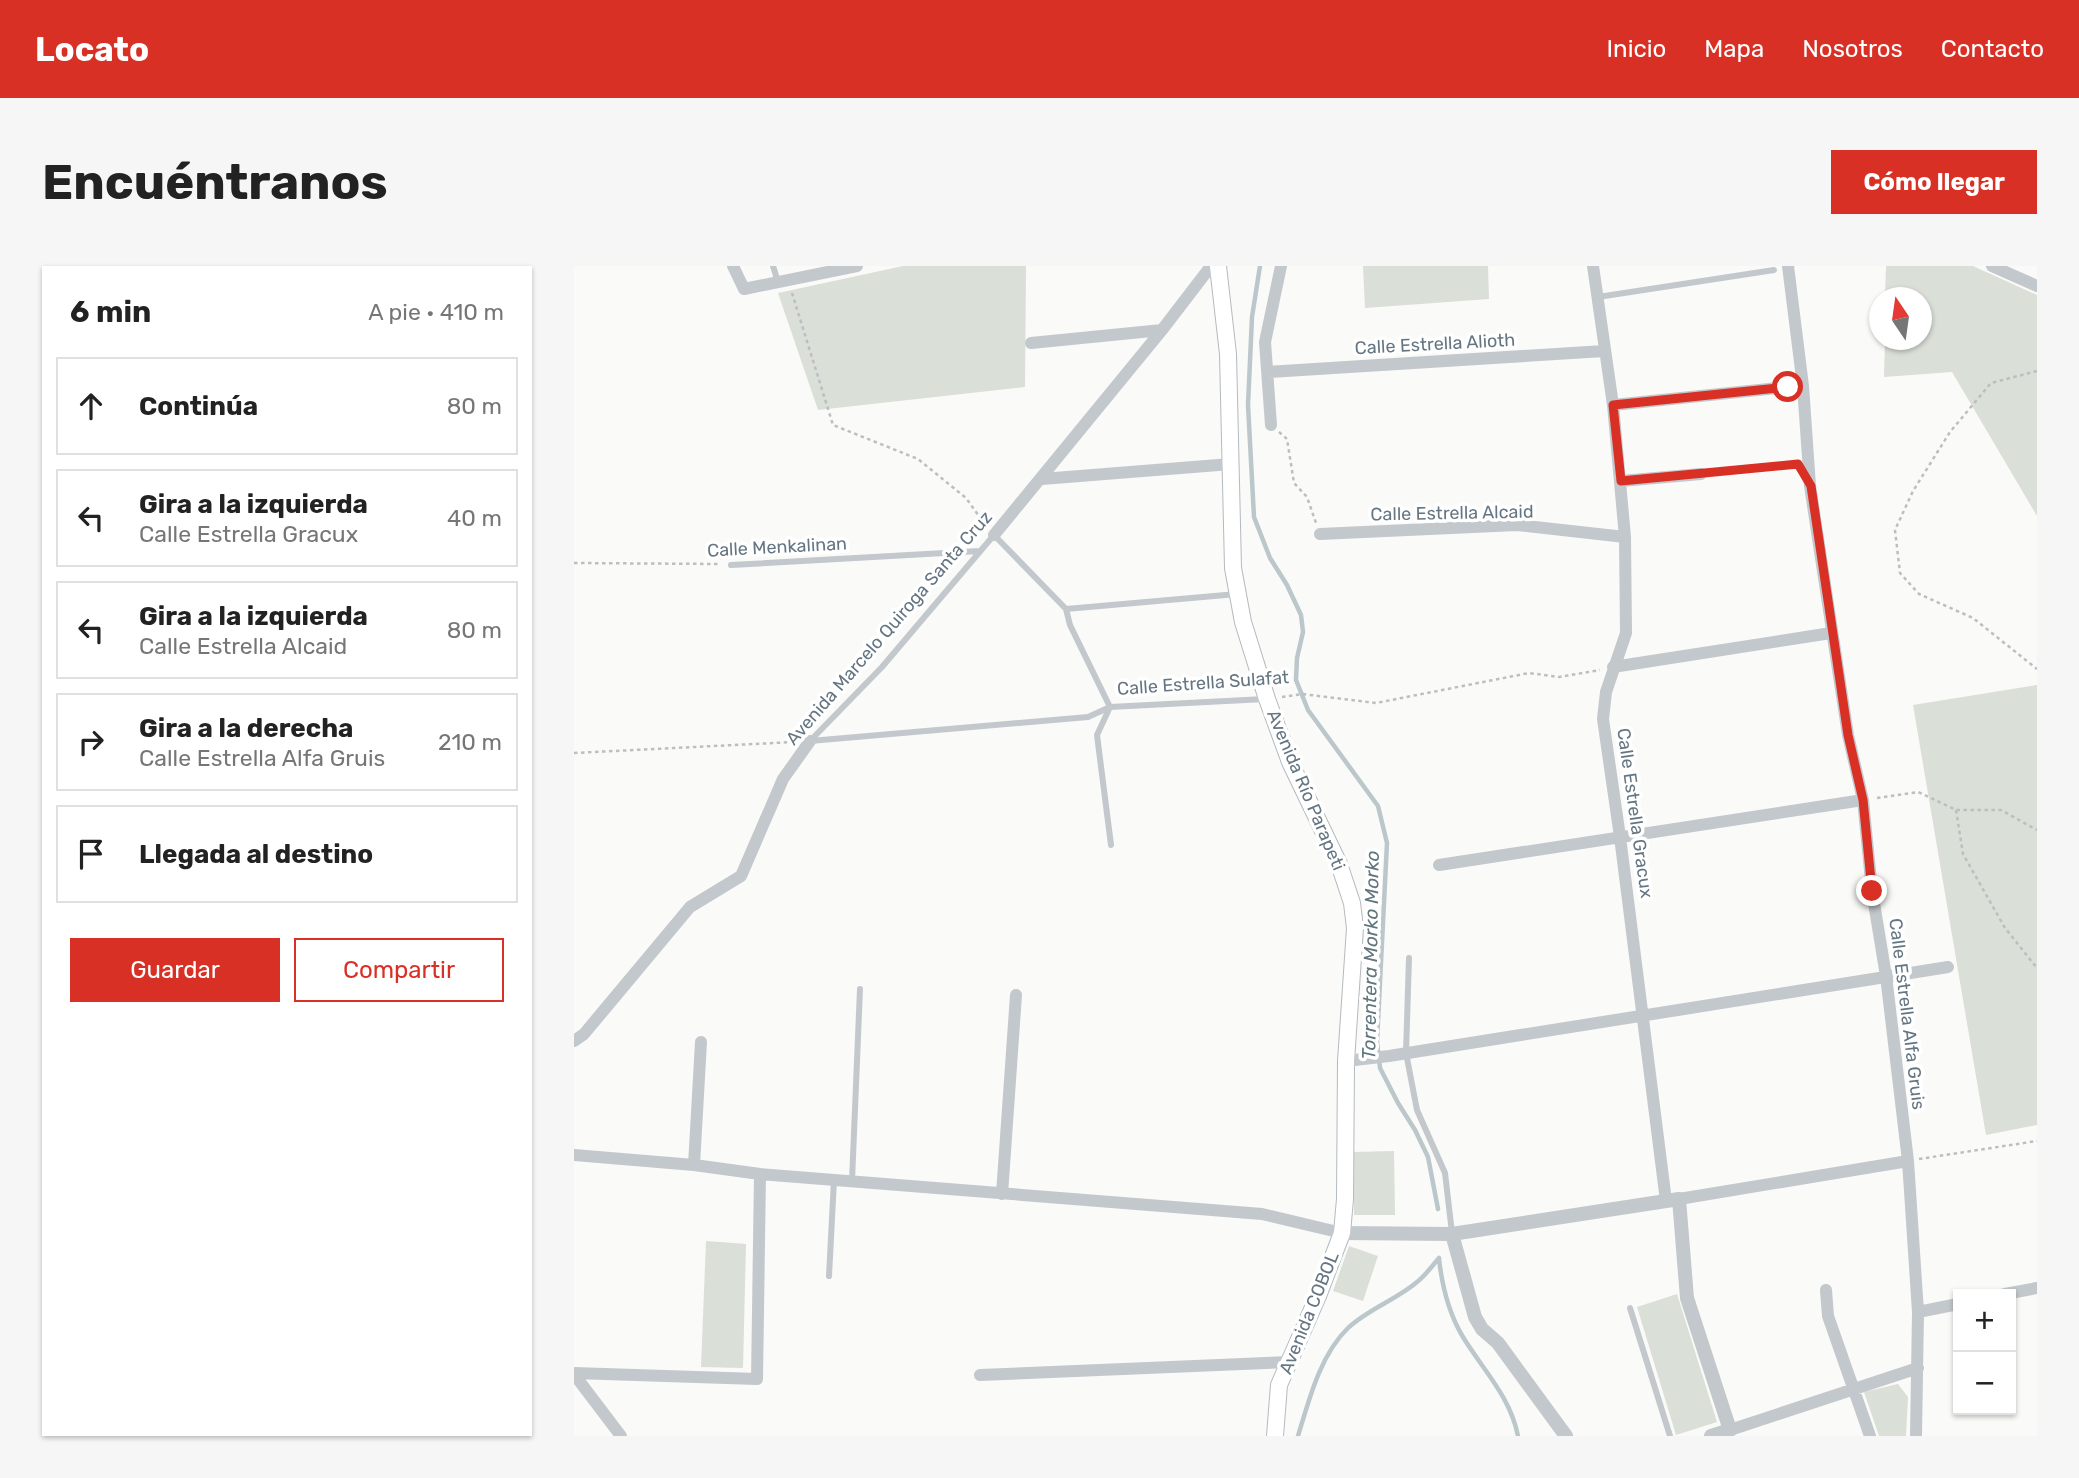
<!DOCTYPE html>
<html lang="es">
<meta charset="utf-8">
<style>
body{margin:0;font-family:Rubik,sans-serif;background:#f6f6f6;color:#222}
.controls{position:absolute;right:21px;bottom:21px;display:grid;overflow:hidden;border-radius:0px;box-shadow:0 2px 5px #0004}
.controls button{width:63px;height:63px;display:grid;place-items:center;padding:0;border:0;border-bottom:2px solid #e0e0e0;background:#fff;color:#222;font:35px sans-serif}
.compass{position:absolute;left:1295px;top:21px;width:63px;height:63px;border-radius:50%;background:#fff;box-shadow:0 2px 5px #0004;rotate:347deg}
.stop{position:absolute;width:21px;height:21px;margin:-16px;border:5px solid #d93025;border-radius:50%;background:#fff}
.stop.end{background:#d93025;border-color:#fff;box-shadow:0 2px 7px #0008}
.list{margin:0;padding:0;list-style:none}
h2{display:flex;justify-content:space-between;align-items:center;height:91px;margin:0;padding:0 28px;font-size:30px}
h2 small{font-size:23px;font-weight:400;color:#767676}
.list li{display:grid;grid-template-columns:46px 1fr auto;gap:21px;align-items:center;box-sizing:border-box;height:98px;margin:0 14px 14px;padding:0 14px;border:2px solid #e0e0e0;border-radius:0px}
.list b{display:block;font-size:26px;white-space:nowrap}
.list p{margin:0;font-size:23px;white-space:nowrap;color:#767676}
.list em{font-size:23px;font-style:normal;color:#767676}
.actions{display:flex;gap:14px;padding:21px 28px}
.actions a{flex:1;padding:16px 0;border:2px solid #d93025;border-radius:0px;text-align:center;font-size:24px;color:#d93025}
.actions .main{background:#d93025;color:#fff}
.icon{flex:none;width:38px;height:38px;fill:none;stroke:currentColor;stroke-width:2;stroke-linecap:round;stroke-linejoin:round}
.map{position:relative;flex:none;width:1463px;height:1170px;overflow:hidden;border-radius:0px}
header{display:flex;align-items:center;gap:42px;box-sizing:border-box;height:98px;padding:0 35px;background:#d93025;color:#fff}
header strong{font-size:33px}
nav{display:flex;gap:38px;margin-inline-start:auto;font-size:24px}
.intro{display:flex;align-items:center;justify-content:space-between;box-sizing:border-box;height:168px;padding:0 42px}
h1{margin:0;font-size:49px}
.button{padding:18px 32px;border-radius:0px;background:#d93025;color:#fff;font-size:24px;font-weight:700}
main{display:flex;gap:42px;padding:0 42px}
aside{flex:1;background:#fff;border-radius:0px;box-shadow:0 2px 5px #0004}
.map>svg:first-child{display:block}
.green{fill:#dadfd7}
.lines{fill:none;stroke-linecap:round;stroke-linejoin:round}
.stream{stroke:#bbc7cb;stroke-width:4.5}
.secondary-casing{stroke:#b3babf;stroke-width:18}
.path{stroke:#bbbfc2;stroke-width:2.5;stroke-dasharray:3.5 3.5;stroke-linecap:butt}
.service{stroke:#c3c8cc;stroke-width:6}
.minor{stroke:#c3c8cc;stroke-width:12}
.tertiary{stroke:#c3c8cc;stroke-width:14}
.secondary{stroke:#fff;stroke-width:16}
.route{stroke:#d93025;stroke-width:9}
.labels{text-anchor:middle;stroke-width:7;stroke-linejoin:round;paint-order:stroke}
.street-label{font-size:18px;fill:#657683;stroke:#fff}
.water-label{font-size:19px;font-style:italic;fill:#60757c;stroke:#fff}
</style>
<header>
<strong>Locato</strong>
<nav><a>Inicio</a><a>Mapa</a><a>Nosotros</a><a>Contacto</a></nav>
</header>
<div class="intro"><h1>Encuéntranos</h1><a class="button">Cómo llegar</a></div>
<main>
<aside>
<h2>6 min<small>A pie · 410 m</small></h2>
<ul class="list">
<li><svg class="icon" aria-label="ahead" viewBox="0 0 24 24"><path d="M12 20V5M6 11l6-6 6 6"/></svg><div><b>Continúa</b></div><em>80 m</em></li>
<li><svg class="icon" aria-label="left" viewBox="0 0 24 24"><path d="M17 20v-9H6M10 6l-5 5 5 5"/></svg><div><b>Gira a la izquierda</b><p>Calle Estrella Gracux</p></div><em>40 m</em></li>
<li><svg class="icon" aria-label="left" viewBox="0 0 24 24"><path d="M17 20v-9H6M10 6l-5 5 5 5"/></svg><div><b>Gira a la izquierda</b><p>Calle Estrella Alcaid</p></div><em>80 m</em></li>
<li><svg class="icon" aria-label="right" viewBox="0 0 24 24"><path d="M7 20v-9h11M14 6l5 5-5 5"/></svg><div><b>Gira a la derecha</b><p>Calle Estrella Alfa Gruis</p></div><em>210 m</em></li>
<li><svg class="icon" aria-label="arrive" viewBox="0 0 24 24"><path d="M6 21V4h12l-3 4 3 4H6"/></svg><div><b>Llegada al destino</b></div></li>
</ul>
<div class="actions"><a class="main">Guardar</a><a>Compartir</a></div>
</aside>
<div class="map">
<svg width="1463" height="1170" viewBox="0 0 1463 1170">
<rect width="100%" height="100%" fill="#fafaf8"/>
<path class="green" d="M329,0h123l-1,121 -207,23 -40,-117z
M789,0h125l1,33 -124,9z
M1312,0h87l64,29v221l-85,-144 -68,5 1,-37h37v-42l-37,-1z
M1463,419v440l-51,10 -73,-430z
M820,885l1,64h-41v-63z
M132,975l40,3 -3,124 -42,-1z
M775,980l29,10 -15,45 -30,-10z
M1103,1028l40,128 -41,13 -39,-128z
M1324,1118l10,13 -2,39h-27l-15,-44z"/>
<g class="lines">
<path class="stream" d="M686,0l-8,51 -4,88 6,112 16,41 17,27 14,30 2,17 -6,26 -1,22 12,30 70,96 9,37 -10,199 3,26 18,35 17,27 13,27 10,52
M865,993c3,26 10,55 24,78 20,33 47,59 55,99
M724,1170c11,-36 22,-81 50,-108 20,-19 48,-28 69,-46 8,-6 15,-16 22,-24"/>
<g class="secondary-casing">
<path id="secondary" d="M644,0l10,88 5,214 10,54 24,77 23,63 49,102 13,39 3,25 -9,133 -1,138 -3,34 -24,63 -39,89 -4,51"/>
</g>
<path class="path" d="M218,27l41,132 85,34 48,39 20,28
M1463,105l-46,12 -41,49 -37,59 -18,39 5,43 19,21 54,24 64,51
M705,166l8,7 7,44 13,14 9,26
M1138,207l84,-8
M0,297l147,1
M708,431l20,-3 74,9 153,-30 30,4 41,-7
M0,487l220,-11
M1303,532l41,-6 38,18h45l36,20
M1382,544l7,44 42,74 32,40
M1345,893l118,-18"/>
<path class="service" d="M199,0l5,16
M1024,31l176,-27
M157,299l249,-14
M492,343l171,-15
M536,441l-13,28 14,110
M236,475l72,-74 112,-132 72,74 4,16 40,82
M236,475l278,-24 22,-10 155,-8
M835,692l-3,95 11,57 28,63 7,60
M278,915l8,-192
M255,1010l5,-96
M1056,1042l40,128"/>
<path class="minor" d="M159,0l11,23 113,-23
M1019,0l20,139 12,132 1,96 -20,59 -3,27 17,118 46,364
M1214,0l15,120 7,100 38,249 15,65 9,91 14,85 22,185 10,151 -2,124
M1418,0l45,20
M457,77l131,-13
M694,106l336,-21
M1039,139l175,-18
M697,159l-6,-83 16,-76
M468,213l189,-15
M1047,215l80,-7
M746,268l197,-9 108,12
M420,269l168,-205 49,-64
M1039,401l218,-34
M865,599l424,-65
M0,775l10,-7 106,-127 51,-31 42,-97 27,-38
M772,795l43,-5 559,-89
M0,889l120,10 66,9 502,40 80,19
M120,899l7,-123
M428,928l14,-199
M1105,933l229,-38
M1252,1024l2,26 42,120
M1431,1028l32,-6
M1344,1046l40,-8
M0,1107l183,6 3,-205
M0,1108l47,62
M406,1109l310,-13
M1156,1164l188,-62"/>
<path class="tertiary" d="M768,967l110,1 227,-35 8,99 43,132 -19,6
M878,968l23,83 7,12 16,14 68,93"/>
<use href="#secondary" class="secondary"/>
</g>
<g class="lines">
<path class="route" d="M1214,121l-175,18 8,76 177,-17 13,22 37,249 15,65 9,91"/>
</g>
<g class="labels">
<g class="street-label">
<text transform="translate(861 78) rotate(-3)" y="6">Calle Estrella Alioth</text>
<text transform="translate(878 247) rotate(-1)" y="6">Calle Estrella Alcaid</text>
<text transform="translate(203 281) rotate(-3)" y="6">Calle Menkalinan</text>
<text transform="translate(315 362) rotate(-49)" y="6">Avenida Marcelo Quiroga Santa Cruz</text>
<text transform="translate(629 417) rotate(-4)" y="6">Calle Estrella Sulafat</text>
<text transform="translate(732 524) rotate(67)" y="6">Avenida Río Parapeti</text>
<text transform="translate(1061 547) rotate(82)" y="6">Calle Estrella Gracux</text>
<text transform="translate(1333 748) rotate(83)" y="6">Calle Estrella Alfa Gruis</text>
<text transform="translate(735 1047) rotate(-68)" y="6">Avenida COBOL</text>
</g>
<g class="water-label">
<text transform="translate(796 689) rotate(-89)" y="7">Torrentera Morko Morko</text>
</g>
</g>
</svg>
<div class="controls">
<button>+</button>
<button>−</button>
</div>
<svg class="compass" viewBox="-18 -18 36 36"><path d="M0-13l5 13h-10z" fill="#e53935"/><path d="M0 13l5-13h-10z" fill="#767676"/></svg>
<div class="stop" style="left:1214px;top:121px"></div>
<div class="stop end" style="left:1298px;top:625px"></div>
</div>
</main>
